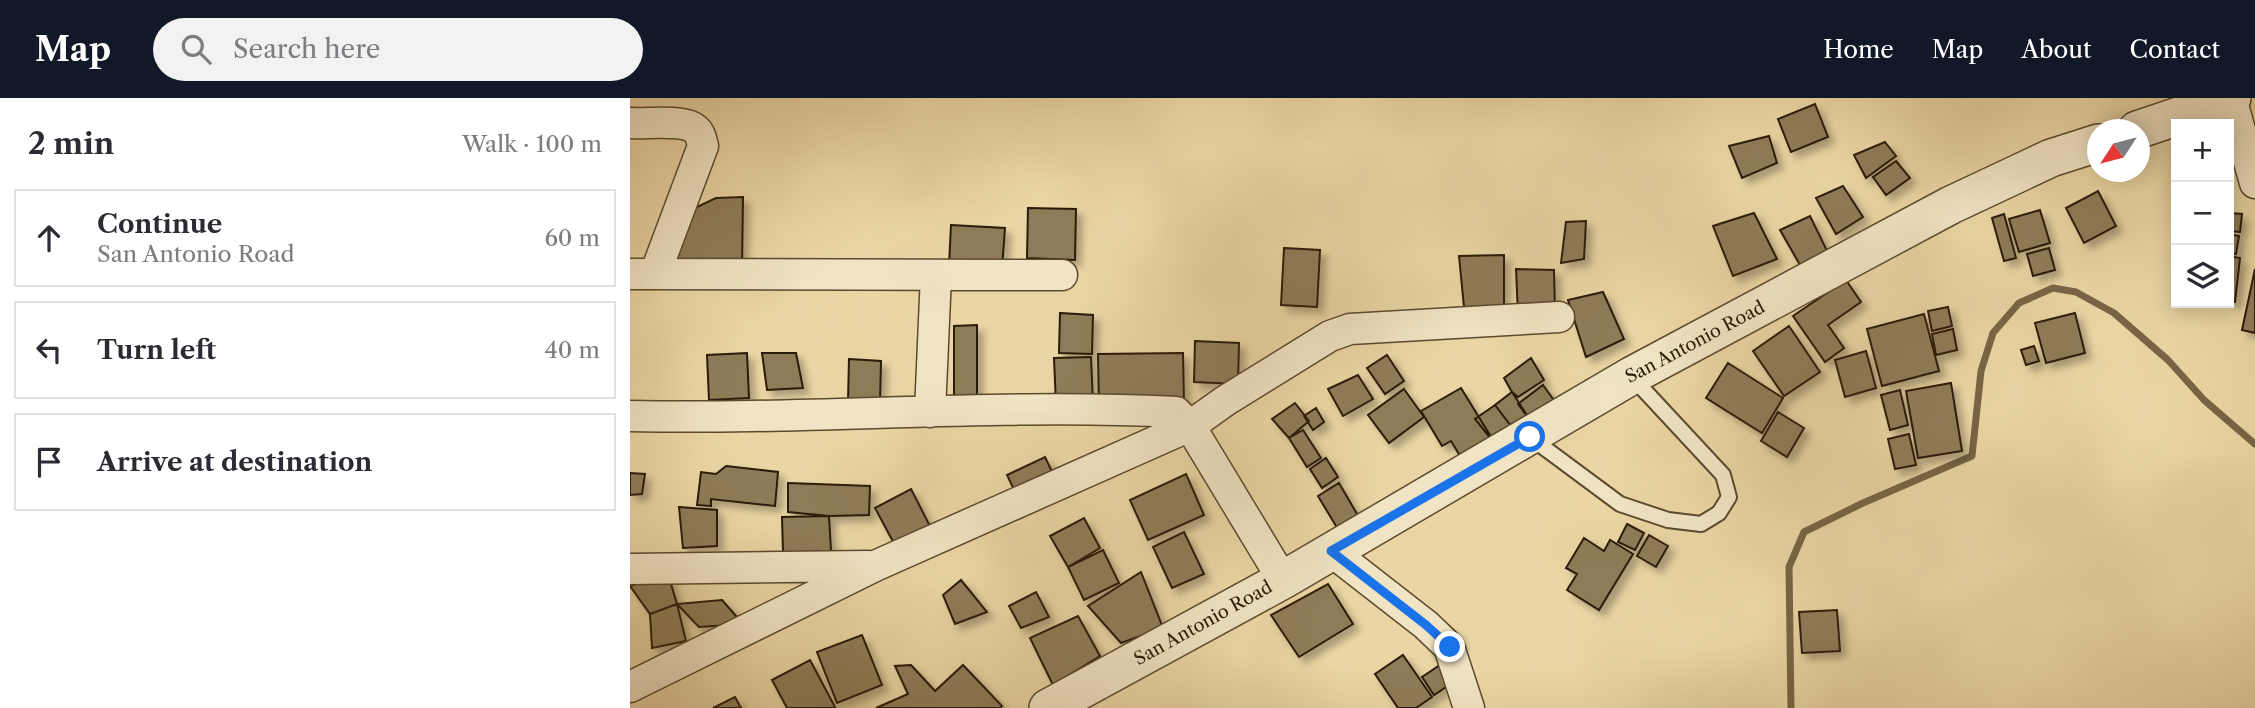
<!DOCTYPE html>
<meta charset="utf-8">
<style>
body{margin:0;font-family:"Libre Caslon Text",serif;background:#f2f2f3;color:#2b2b33}
.controls{position:absolute;right:21px;top:21px;display:grid;overflow:hidden;border-radius:0px;box-shadow:0 4px 18px #0003}
.controls button{width:63px;height:63px;display:grid;place-items:center;padding:0;border:0;border-bottom:2px solid #e1e1e2;background:#fff;color:#2b2b33;font:35px sans-serif}
.compass{position:absolute;left:1457px;top:21px;width:63px;height:63px;border-radius:50%;background:#fff;box-shadow:0 4px 18px #0003;rotate:234deg}
.stop{position:absolute;width:21px;height:21px;margin:-16px;border:5px solid #1a73e8;border-radius:50%;background:#fff}
.stop.end{background:#1a73e8;border-color:#fff;box-shadow:0 2px 7px #0008}
.list{margin:0;padding:0;list-style:none}
h2{display:flex;justify-content:space-between;align-items:center;height:91px;margin:0;padding:0 28px;font-size:30px}
h2 small{font-size:23px;font-weight:400;color:#7c7c81}
.list li{display:grid;grid-template-columns:46px 1fr auto;gap:21px;align-items:center;box-sizing:border-box;height:98px;margin:0 14px 14px;padding:0 14px;border:2px solid #e1e1e2;border-radius:0px}
.list b{display:block;font-size:26px;white-space:nowrap}
.list p{margin:0;font-size:23px;white-space:nowrap;color:#7c7c81}
.list em{font-size:23px;font-style:normal;color:#7c7c81}
.icon{flex:none;width:38px;height:38px;fill:none;stroke:currentColor;stroke-width:2;stroke-linecap:round;stroke-linejoin:round}
.map{position:relative;flex:none;width:1625px;height:610px;overflow:hidden}
header{display:flex;align-items:center;gap:42px;box-sizing:border-box;height:98px;padding:0 35px;background:#111827;color:#fff}
header strong{font-size:33px}
nav{display:flex;gap:38px;margin-inline-start:auto;font-size:24px}
.search{width:490px;height:63px;background:#f2f2f3;display:flex;align-items:center;gap:18px;box-sizing:border-box;padding:0 24px;border-radius:38px;color:#7c7c81;font-size:26px}
main{display:flex}
aside{flex:1;background:#fff}
.map>svg:first-child{display:block}
.lines{fill:none;stroke-linecap:round;stroke-linejoin:round}
.stream{stroke:#776545;stroke-width:7}
.building{fill:#8e7c59;stroke:#2b1b07;stroke-width:2;filter:url(#shadow)}
.service-casing{stroke:#5b4a2e;stroke-width:18}
.minor-casing{stroke:#5b4a2e;stroke-width:33}
.tertiary-casing{stroke:#5b4a2e;stroke-width:40}
.service{stroke:#f1e4c4;stroke-width:14}
.minor{stroke:#f1e4c4;stroke-width:30}
.tertiary{stroke:#f1e4c4;stroke-width:37}
.route{stroke:#1a73e8;stroke-width:9}
.labels{text-anchor:middle;stroke-width:5;stroke-linejoin:round;paint-order:stroke}
.street-label{font-size:18px;fill:#2b1b07;stroke:#f1e4c4}
</style>
<header>
<strong>Map</strong>
<div class="search"><svg class="icon" aria-label="search" viewBox="0 0 24 24"><circle cx="10" cy="10" r="6"/><path d="M15 15l6 6"/></svg>Search here</div>
<nav><a>Home</a><a>Map</a><a>About</a><a>Contact</a></nav>
</header>
<main>
<aside>
<h2>2 min<small>Walk · 100 m</small></h2>
<ul class="list">
<li><svg class="icon" aria-label="ahead" viewBox="0 0 24 24"><path d="M12 20V5M6 11l6-6 6 6"/></svg><div><b>Continue</b><p>San Antonio Road</p></div><em>60 m</em></li>
<li><svg class="icon" aria-label="left" viewBox="0 0 24 24"><path d="M17 20v-9H6M10 6l-5 5 5 5"/></svg><div><b>Turn left</b></div><em>40 m</em></li>
<li><svg class="icon" aria-label="arrive" viewBox="0 0 24 24"><path d="M6 21V4h12l-3 4 3 4H6"/></svg><div><b>Arrive at destination</b></div></li>
</ul>
</aside>
<div class="map">
<svg width="1625" height="610" viewBox="0 0 1625 610">
<defs>
<filter id="shadow"><feDropShadow dx="6" dy="6" stdDeviation="3.5" flood-color="#0004"/></filter>
</defs>
<rect width="100%" height="100%" fill="#ead6a4"/>
<filter id="stains"><feTurbulence type="fractalNoise" baseFrequency=".00286" numOctaves="4"/><feColorMatrix values="0 0 0 0 .2 0 0 0 0 .09 0 0 0 0 .02 0 0 0 .5 -.17"/></filter>
<radialGradient id="worn" r=".72"><stop offset=".6" stop-color="#630" stop-opacity="0"/><stop offset="1" stop-color="#630" stop-opacity=".3"/></radialGradient>
<g class="lines">
<path class="stream" d="M1161,610l-2,-141 15,-35 59,-29 109,-47 9,-85 12,-38 26,-30 34,-15 23,4 38,21 54,47 36,40 51,44"/>
</g>
<path class="building" d="M1185,6l13,33 -37,15 -13,-33z
M1139,38l8,27 -35,15 -13,-32z
M1255,44l11,14 -30,22 -12,-23z
M1266,63l14,17 -24,17 -13,-18z
M1213,88l20,31 -27,17 -20,-36z
M1468,93l18,35 -32,17 -18,-35z
M113,99l-1,72 -73,-4 13,-51 34,-16z
M398,110l48,1 -1,51 -48,-2z
M1410,112l10,33 -31,9 -10,-33z
M1124,115l23,46 -44,17 -20,-50z
M1601,115l11,1 -2,18 -11,-1z
M1374,116l12,44 -12,3 -12,-43z
M1180,118l21,43 -27,13 -24,-42z
M956,123l-2,38 -23,4 5,-41z
M321,127l54,3 -3,40 -53,-3z
M1599,136l10,2 -3,18 -7,-1z
M654,150l36,2 -3,57 -36,-2z
M1419,150l6,22 -22,6 -6,-22z
M874,157v56l-40,-4 -5,-51z
M1599,158l11,2 -5,44 -6,-1z
M886,171l38,1 1,43 -37,2z
M1625,171v64l-13,-3z
M1216,182l15,22 -33,23 16,23 -19,14 -32,-46z
M973,194l21,47 -38,18 -18,-57z
M1318,209l4,19 -20,5 -4,-20z
M430,215l33,2 -1,39 -33,-1z
M1445,215l10,40 -39,10 -11,-40z
M1294,216l15,57 -57,15 -15,-57z
M347,227v74h-23v-73z
M1159,228l31,46 -36,24 -31,-45z
M1323,231l4,21 -21,5 -4,-21z
M565,243l44,2 -1,41 -44,-2z
M1404,248l5,15 -13,4 -5,-15z
M1236,253l10,37 -31,9 -10,-37z
M117,255l2,45 -40,2 -2,-45z
M132,255h34l7,35 -36,2z
M553,255l1,50 -85,1 -1,-50z
M757,257l17,26 -19,13 -18,-26z
M461,259l2,47 -37,1 -2,-47z
M901,260l13,22 -26,17 -6,-5 -8,-14z
M219,261l32,2 -1,42 -32,-1z
M1098,265l55,35 -21,35 -56,-35z
M728,277l15,24 -30,17 -15,-27z
M1321,285l11,68 -44,7 -12,-67z
M913,287l18,25 -31,10 -12,-16z
M831,290l35,57 -31,19 -14,-23 -9,5 -21,-35z
M774,291l20,28 -35,26 -21,-28z
M1270,292l8,35 -18,5 -9,-35z
M882,294l18,28 -16,10 -19,-25z
M665,305l14,18 -20,17 -17,-19z
M865,307l19,25 -18,15 -21,-26z
M686,310l8,14 -11,8 -9,-14z
M1148,314l26,16 -17,29 -26,-16z
M673,332l18,28 -14,9 -18,-29z
M1279,336l7,31 -21,4 -7,-30z
M415,359l13,27 -38,18 -13,-27z
M696,360l12,19 -16,11 -12,-19z
M96,368l52,6 -3,34 -64,-7v7l-14,-1 4,-33 15,2z
M0,375l15,1 -3,20 -12,1z
M556,376l18,41 -56,25 -18,-40z
M158,385l82,3 -1,29 -40,1 -41,-4z
M709,385l21,36 -21,12 -21,-35z
M281,391l22,43 -35,19 -23,-43z
M49,409l38,3v36l-34,2z
M199,418l2,35h-16v12l-24,1v-12h-8l-1,-35z
M454,420l16,30 -32,19 -18,-31z
M997,426l17,9 -9,17 -17,-8z
M554,434l20,42 -32,14 -19,-41z
M1019,437l19,11 -12,21 -19,-11z
M954,440l20,13 6,-11 23,14 -34,56 -32,-20 10,-16 -11,-6z
M473,452l16,33 -35,17 -16,-33z
M511,474l22,56 -42,15 -33,-37z
M38,476l9,30 -27,10 -20,-28z
M331,482l26,32 -32,12 -12,-29z
M698,486l25,40 -54,33 -28,-42z
M406,494l13,25 -28,11 -12,-22z
M92,502l21,24 -44,3 -22,-23z
M47,506l9,37 -34,7 -2,-34z
M1207,512l3,41 -38,2 -3,-41z
M448,518l22,40 -47,29 -23,-47z
M232,537l20,50 -45,18 -20,-51z
M773,557l29,42 -16,11h-18l-23,-34z
M180,562l25,47 -2,1h-46l-15,-28z
M813,565l12,18 -21,14 -12,-18z
M281,567l24,26 28,-26 39,41 -2,2h-124l32,-14 -13,-28z
M105,599l6,11h-28z"/>
<g class="lines">
<g class="service-casing">
<path id="service" d="M901,340l89,66 48,16 33,4 18,-11 10,-16 -6,-22 -92,-99"/>
</g>
<g class="minor-casing">
<path id="minor" d="M1601,0l24,85
M0,25c16,1 49,-3 62,4 8,4 9,11 11,19l-48,128
M0,176l432,1
M300,314l6,-137
M0,318c182,4 364,-13 546,-4l14,14 35,-25 105,-65 20,-7 209,-12
M701,453l95,74 23,22 20,61
M0,471l238,-3
M0,589l245,-121 315,-140 93,154"/>
</g>
<g class="tertiary-casing">
<path id="tertiary" d="M1507,32l95,-32
M418,610l235,-128 348,-204 320,-171 100,-47 47,-15"/>
</g>
<use href="#service" class="service"/>
<use href="#minor" class="minor"/>
<use href="#tertiary" class="tertiary"/>
</g>
<g class="lines">
<path class="route" d="M820,549l-24,-22 -95,-74 199,-114"/>
</g>
<g class="labels">
<g class="street-label">
<text transform="translate(1065 244) rotate(-28)" y="6">San Antonio Road</text>
<text transform="translate(573 525) rotate(-29)" y="6">San Antonio Road</text>
</g>
</g>
<rect width="100%" height="100%" filter="url(#stains)"/>
<rect width="100%" height="100%" fill="url(#worn)"/>
</svg>
<div class="controls">
<button>+</button>
<button>−</button>
<button><svg class="icon" aria-label="layers" viewBox="0 0 24 24"><path d="M12 4l9 5-9 5-9-5zM3 14l9 5 9-5"/></svg></button>
</div>
<svg class="compass" viewBox="-18 -18 36 36"><path d="M0-13l5 13h-10z" fill="#e53935"/><path d="M0 13l5-13h-10z" fill="#7c7c81"/></svg>
<div class="stop" style="left:900px;top:339px"></div>
<div class="stop end" style="left:820px;top:549px"></div>
</div>
</main>
